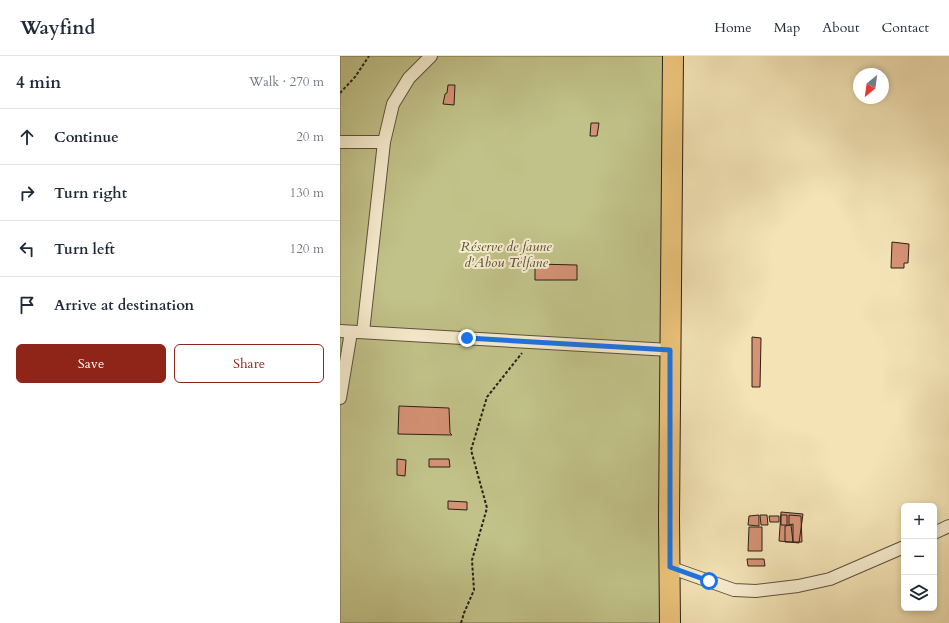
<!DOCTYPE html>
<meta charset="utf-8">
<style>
body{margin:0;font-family:Cardo,serif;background:#f6f6f7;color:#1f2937}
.controls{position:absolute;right:12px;bottom:12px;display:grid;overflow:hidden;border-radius:6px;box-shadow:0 2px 6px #0003}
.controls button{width:36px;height:36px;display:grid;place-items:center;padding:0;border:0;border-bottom:1px solid #e0e1e3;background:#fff;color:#1f2937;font:20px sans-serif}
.compass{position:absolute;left:513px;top:12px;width:36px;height:36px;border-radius:50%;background:#fff;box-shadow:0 2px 6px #0003;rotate:209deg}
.stop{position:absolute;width:12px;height:12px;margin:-9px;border:3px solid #1a73e8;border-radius:50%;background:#fff}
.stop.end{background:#1a73e8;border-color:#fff;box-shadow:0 1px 4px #0008}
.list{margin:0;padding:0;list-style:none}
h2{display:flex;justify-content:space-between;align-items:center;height:52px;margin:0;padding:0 16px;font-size:17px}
h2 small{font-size:13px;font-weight:400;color:#747a83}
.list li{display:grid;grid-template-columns:26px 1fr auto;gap:12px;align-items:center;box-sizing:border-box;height:56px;padding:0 16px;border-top:1px solid #e0e1e3}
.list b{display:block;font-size:15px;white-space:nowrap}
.list em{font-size:13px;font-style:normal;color:#747a83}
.actions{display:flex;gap:8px;padding:12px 16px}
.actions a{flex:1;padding:9px 0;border:1px solid #8f2418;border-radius:6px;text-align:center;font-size:14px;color:#8f2418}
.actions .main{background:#8f2418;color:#fff}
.icon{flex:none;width:22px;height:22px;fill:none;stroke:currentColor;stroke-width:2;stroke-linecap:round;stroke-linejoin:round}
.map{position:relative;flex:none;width:609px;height:567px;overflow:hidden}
header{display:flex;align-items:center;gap:24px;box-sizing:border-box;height:56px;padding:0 20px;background:#fff;border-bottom:1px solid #e0e1e3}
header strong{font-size:19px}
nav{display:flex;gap:22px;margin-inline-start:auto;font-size:14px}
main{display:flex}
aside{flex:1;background:#fff}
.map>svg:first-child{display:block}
.green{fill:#c1c289;stroke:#767150}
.building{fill:#d59275;stroke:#2b2016}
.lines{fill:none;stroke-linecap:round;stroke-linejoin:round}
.street-casing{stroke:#5d513e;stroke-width:14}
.primary-casing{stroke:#2b2016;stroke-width:22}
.path{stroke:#2b2016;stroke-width:2;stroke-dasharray:3 2;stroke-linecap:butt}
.street{stroke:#f7edcf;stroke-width:12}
.primary{stroke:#eac27a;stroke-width:20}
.route{stroke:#1a73e8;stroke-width:5}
.labels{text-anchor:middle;stroke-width:4;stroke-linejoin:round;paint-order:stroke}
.park-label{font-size:14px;font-style:italic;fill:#585138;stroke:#f7edcf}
</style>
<header>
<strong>Wayfind</strong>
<nav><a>Home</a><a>Map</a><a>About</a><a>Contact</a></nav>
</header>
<main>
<aside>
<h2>4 min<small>Walk · 270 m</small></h2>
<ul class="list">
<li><svg class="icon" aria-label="ahead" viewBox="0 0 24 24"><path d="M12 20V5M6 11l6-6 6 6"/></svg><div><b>Continue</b></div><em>20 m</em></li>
<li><svg class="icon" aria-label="right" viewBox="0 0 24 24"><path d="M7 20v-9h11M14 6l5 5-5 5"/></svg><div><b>Turn right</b></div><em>130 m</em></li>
<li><svg class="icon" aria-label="left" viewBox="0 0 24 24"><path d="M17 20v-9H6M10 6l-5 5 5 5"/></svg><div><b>Turn left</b></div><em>120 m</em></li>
<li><svg class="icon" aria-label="arrive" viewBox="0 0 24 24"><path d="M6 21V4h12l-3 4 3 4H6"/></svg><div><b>Arrive at destination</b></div></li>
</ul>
<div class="actions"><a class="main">Save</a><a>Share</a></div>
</aside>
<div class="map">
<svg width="609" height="567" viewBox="0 0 609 567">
<rect width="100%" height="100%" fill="#f3e3b5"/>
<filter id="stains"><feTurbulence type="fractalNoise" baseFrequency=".005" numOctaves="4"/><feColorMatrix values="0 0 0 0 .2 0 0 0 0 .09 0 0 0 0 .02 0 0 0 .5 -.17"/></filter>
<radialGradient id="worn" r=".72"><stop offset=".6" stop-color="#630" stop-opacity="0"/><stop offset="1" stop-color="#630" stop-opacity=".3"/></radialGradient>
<path class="green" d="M0,0h333l-3,567h-330z"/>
<path class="building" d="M108,29h7l-1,20 -11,-1 2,-10 2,-1z
M251,67h8l-2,13h-7z
M552,186l17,2 -1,19h-4v5h-13z
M195,208l42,1v15h-42z
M412,281l9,1 -1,49h-8z
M59,350l50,2 1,25 2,2 -54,-1z
M57,403l9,1 -1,16 -8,-1z
M89,403h20l1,8h-21z
M108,445l19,1v8l-19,-1z
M441,456l22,2 -4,29 -20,-2z
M419,459v11l-11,-1 1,-9z
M420,459h7l1,10h-7z
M441,459h6v10h-6z
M449,459l12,1 1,26h-9v-18l-4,1z
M429,460h10v6h-9z
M451,469l2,17h-8v-16z
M409,471h13v24h-14z
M407,503h17l1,7h-17z"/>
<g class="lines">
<g class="street-casing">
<path id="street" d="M0,86h44
M0,275l330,19
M23,276l21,-190 9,-38 16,-26 22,-22
M0,342l11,-66
M594,477l15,-7
M329,511l65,23 22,1 42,-5 32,-7 74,-32"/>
</g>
<g class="primary-casing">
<path id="primary" d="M330,567l-1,-105 4,-462"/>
</g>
<path class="path" d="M0,37l15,-16 14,-21
M121,567l3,-10 10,-23 -2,-30 15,-52 -16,-58 16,-53 35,-44"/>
<use href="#street" class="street"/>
<use href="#primary" class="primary"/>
</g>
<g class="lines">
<path class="route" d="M127,282l203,12v217l39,14"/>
</g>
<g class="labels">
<g class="park-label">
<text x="166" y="195">Réserve de faune<tspan x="166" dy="16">d'Abou Telfane</tspan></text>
</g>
</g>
<rect width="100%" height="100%" filter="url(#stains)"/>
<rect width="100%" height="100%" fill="url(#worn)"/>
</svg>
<div class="controls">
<button>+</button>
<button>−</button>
<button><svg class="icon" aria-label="layers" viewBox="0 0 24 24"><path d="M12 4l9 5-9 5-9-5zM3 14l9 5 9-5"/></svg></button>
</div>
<svg class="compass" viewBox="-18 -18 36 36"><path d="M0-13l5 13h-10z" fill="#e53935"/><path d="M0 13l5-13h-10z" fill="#747a83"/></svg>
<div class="stop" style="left:369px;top:525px"></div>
<div class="stop end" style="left:127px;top:282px"></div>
</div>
</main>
